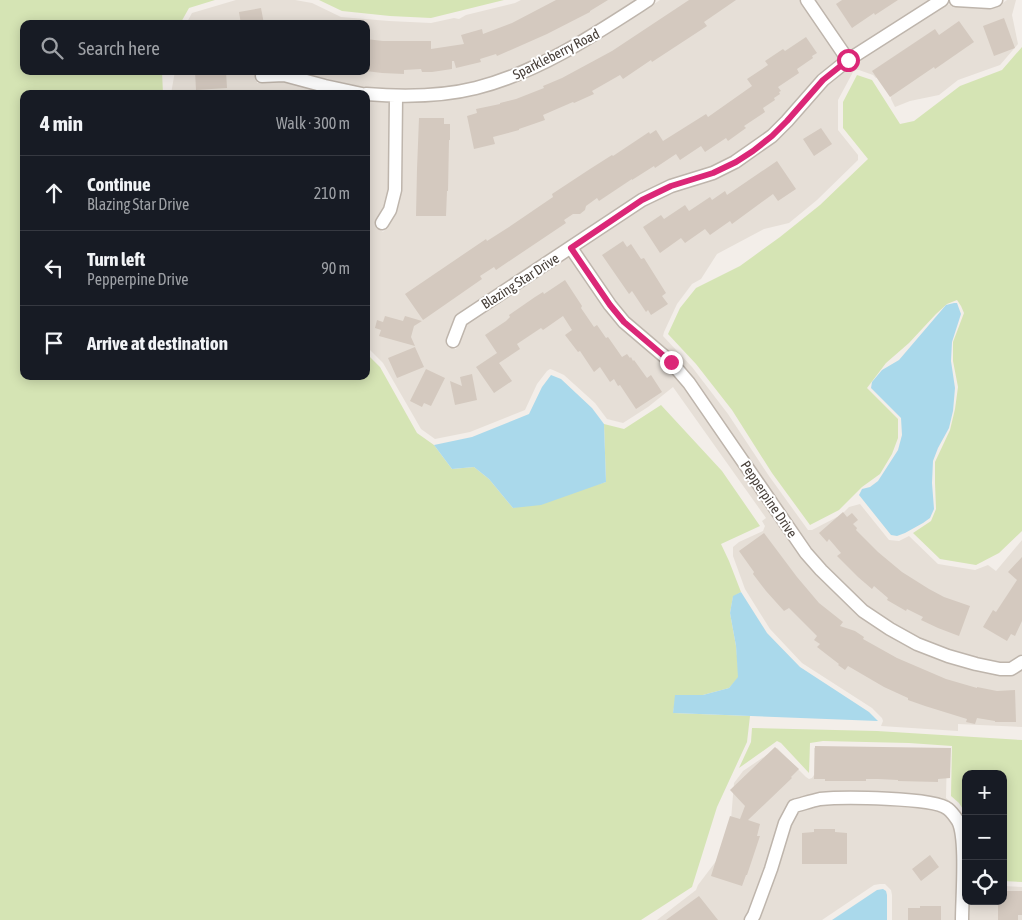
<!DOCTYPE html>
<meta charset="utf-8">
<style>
body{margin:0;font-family:"Asap Condensed",sans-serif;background:#242831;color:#f1f3f6}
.controls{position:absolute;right:15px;bottom:15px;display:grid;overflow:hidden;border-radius:10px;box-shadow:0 2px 12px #0003}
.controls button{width:45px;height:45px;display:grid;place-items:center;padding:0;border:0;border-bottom:1px solid #363941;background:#171b24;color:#f1f3f6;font:25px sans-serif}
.stop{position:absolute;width:15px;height:15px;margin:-11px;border:4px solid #db2777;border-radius:50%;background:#fff}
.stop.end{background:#db2777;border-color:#fff;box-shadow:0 1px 5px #0008}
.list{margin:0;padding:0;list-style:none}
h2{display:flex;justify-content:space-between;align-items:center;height:65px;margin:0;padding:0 20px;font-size:21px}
h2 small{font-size:16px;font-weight:400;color:#9ea1a6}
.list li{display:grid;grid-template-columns:32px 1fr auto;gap:15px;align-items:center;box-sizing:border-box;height:75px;padding:0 20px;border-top:1px solid #363941}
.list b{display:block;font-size:19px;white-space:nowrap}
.list p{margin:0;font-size:16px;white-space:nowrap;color:#9ea1a6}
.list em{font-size:16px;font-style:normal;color:#9ea1a6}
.icon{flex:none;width:28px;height:28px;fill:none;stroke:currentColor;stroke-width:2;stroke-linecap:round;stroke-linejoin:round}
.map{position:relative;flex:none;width:1022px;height:920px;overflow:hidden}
.search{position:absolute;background:#171b24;box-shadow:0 2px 12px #0003;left:20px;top:20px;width:350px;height:55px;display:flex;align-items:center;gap:12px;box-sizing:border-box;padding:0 18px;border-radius:10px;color:#9ea1a6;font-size:19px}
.panel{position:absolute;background:#171b24;box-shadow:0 2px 12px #0003;left:20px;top:90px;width:350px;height:290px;border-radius:10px}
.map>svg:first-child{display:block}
.residential{fill:#e6dfd7}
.green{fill:#d5e4b4}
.water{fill:#aad9eb}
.building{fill:#d4c9bf}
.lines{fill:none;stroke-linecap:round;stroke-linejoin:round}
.street-casing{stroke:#beb5ac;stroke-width:15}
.street{stroke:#fff;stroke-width:12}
.route{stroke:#db2777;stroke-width:6}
.labels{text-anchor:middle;stroke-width:4;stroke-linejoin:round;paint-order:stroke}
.street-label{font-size:14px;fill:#463e38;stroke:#fff}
</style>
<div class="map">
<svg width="1022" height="920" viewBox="0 0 1022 920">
<rect width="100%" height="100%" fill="#f3eee9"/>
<path class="residential" d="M236,0h59l17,3 29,14 48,4 42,2 23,-5 5,1 7,-4 49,-12 6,-3h117l-34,22 -35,20 -47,24 -48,16 -27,5 -51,3 -35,-3 -66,-16h71v-47h-180l6,-11z
M660,0h140l40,58 -21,18 -36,40 -14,15 -36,26 -22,10 -42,12 -30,15 -183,123 -10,27 10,5 10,-25 103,-68 36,53 15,18 47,40 18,20 103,151 13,19 16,18 43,41 27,18 27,16 32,12 29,8 24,5 14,-1 9,-5v58l-64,-3v7l-77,-5 2,-5 -1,-3 -10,-10 -70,-45 -32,-34 -25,-40 -12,-33v-9l6,-5 24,-11 2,-5 -3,-5 4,-3 -93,-131 -25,20 -25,16 -16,-4 -12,-16 -31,-28 -11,-5 -3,-1 -3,2 -10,13 -12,26 -55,22 -35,7 -14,-10 -38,-66 -17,-17v-246l24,2 -1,88 -1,10 -6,13 -8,11 9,8 9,-13 6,-15 2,-7 2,-94 46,-3 28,-6 24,-7 26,-9 48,-24 35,-20z
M814,0h116l-80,51z
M1007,0h9l-4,15 6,29 -18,21 -42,15 -19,15 -29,6 -15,6 -4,-8 -2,-21 -11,-1 -2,1 -3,-3 -14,-5h-3l-3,2 -15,28v30l20,25v5l-41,40 -28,23 -25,6 -47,25 -16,25 -9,5 -15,20 -13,28 -1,4 29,31 36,47 41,62 39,54h4l29,-15 8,-8 11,-3 29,36 10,1 10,-5 29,28 37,6 13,-5 8,6 26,-31v114l-13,8h-9l-22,-4 -28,-8 -31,-12 -53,-32 -41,-41 -15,-16 -117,-171 -19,-21 -46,-39 -14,-17 -35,-51 66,-45 28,-13 42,-13 23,-11 18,-12 20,-15 50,-56 25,-20 96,-61 8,2 37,2 8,-3z
M175,71h81l1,12 26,-2 48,13h-160z
M823,747l124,4 -1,47 10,9 10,16v78h37v-15l19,1v33h-130v-25l-1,-5 -6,-6h-5l-6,1 -52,35h-165l39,-30 2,-5 31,-41 5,-61 9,-12 34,-23 29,29 3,2 3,-1 2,-3v-27z"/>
<path class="green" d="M0,0h215l-26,8 -9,16h-156v47h138l1,23h-139v282h342v-23l14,14 37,66 17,12 18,24 22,-2 15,12 24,29 93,-26 -2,-58 20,5 37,-24 61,66 38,55 -39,18 8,17 12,31 -8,5 -3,16 6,33 3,31 -10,11 -26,7h-27l-3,18 77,3 -3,26 -30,65 -25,80 -51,33h-641z
M319,0h185l-73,18 -41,-2 -48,-5z
M1022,47v484l-23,22 -23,12 -36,-6 -27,-26 18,-12 5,-12 -1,-26v-21l15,-32 5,-21 3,-22 -5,-26v-19l11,-29 -3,-7 -4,-6 -10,4 -11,10 -27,29 -23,20 -19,25 31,31v19l-6,16 -12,20 -18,13 -23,23 -29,15 -38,-52 -40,-63 -36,-46 -28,-30 12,-26 16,-20 44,-22 40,-29 40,-32 48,-46 -25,-31v-26l14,-27 15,5 28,44 14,-3 46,-35 42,-16z
M752,728l125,3 145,9v142l-19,-1v-107h-37v40l-7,-11 -8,-7 1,-50 -43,-3 -86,-2 -13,2 -1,30 -28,-30 -4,-2 -38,27 12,-26z"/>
<path class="water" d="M954,303h3l4,11 -9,28 -1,19 4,27 -2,23 -4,17 -11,20 -5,13 -1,22 2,26 -4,9 -7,5 -18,10 -8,3 -6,-1 -32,-40 3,-6 8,-2 8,-6 20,-31 4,-15 -1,-17 -30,-30 1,-6 10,-12 17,-10 47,-55z
M551,375l10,4 31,29 12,16 2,58 -65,23 -28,3 -24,-29 -15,-12 -22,2 -18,-24 38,-8 57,-23 13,-27z
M741,592l26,41 33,34 69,45 9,9 -205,-8 2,-18h28l26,-7 9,-11 -2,-31 -6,-33 3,-17z
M883,889l3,2 1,4v25h-55l45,-30z"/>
<path class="building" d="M556,0h52l-18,11v1l-43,22 -50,22 -1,-2 -16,5 1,3 -25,6 -2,-7h-2v8l-20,3h-10l-1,-3 -17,1v4l-22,-1 -16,-2v-32l17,2h48v8l33,-5 -3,-9 21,-6 1,5 29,-11z
M689,0h47l-32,22 3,4 -55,36 -1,-2 -28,19 -3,-4 -28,16 2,3 -20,9 -1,-1 -30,13 2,5 -26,9v1l-26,7 2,7 -21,5 -7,-33 10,-3 -1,-4 24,-5v-1l16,-4 28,-11 -1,-2 19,-8 50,-27z
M842,0h56l-23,15 -1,-2 -22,15 -16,-24z
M261,8l3,16h-23l-2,-12z
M1004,18l11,30 -21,8 -11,-30z
M959,21l15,21 -39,27 -1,-2 -44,30 -18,-26 63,-42 4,6z
M806,37l11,16 -5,3 1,2 -16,11 2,4 -21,14 3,4 -2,1 1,2 -6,4 1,2 -12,8 2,4 -21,14 2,2 -18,13 -2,-3 -21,14 -4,-6 -21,14 -4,-6 -21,14 -1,-2 -22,14v-1l-33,22 -2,-3 -11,8 -1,4 -5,4h-7l-9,6 2,3 -70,47 -2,-3 -14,9 2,3 -59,41 -18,-26 81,-55 1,2 22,-14 44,-30 -1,-3 38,-25 22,-14 1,1 36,-24 1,2 6,-4 7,11 43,-27 2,3 44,-31 -5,-7 21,-14 -3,-4 18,-12 2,2z
M195,71h31l1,17 -31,2z
M419,118h25v6h6v16h-1l-1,51h-1l-1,25h-30l1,-47z
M821,128l11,16 -18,12 -11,-17z
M777,161l19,28 -18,12 -5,-7 -41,30 -2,-3 -20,14 -5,-6 -20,14 -4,-5 -21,15 -17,-26 18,-12 3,4 21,-14 4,6 21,-14 2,3 13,-9 2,4z
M623,241l4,6 4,-3 10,15 3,-1 22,35 -4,3 6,8 -17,11 -3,-5 -2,2 -14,-21 -3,3 -27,-39z
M565,280l17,26 -1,2 13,19 3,-2 9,13 2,-1 14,20 5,-3 3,4 1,-1 2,4 1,-1 13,18 4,-3 11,17 -26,17 -16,-24 -2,1 -4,-7 -4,3 -10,-15 -6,5 -14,-21 -2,1 -13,-17 7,-5 -9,-14 -20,14 -2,-2 -24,16 3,5 -21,14 13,18 -18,12 -18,-26 21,-14 -12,-18 21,-14 4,-4 -1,-2 26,-18 8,-5 1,2z
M385,316l18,5 2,-5 17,5 -8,5 -3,11 4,9 -36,-10 2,-6 -6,-2 2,-8 6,2z
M415,347l9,20 -27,11 -9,-20z
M426,369l19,9 -14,28 -7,-3 -2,4 -12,-6z
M472,374l5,26 -22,5 -5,-24 12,5 -2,-9z
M843,512l4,5 5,-4 6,7 -5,4 4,4 -1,2 22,22 24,20 27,17 15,8 26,9 -11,30 -21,-8 -17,-8 2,-3 -16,-8 -1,2 -19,-11 1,-2 -14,-12 -2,3 -14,-12 -21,-21 4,-3 -12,-14 -2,3 -8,-9z
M764,533l33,44 22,26 24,19 -3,4 15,5 9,6 -1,2 34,19 49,21 31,9v-1l20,4 18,-1 1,32h-21v-1l-18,-3 -2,6 -9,-2 1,-3 -42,-13 -17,-6v-2l-24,-11 -36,-21 -3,4 -7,-5 1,-1 -22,-17 3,-3 -6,-4 3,-4 -28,-28 -5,3 -18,-20 -13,-17 1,-2 -15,-21z
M1022,557v64l-7,15 -4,-2 -4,7 -24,-14 10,-17 3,2 21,-32 -9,-8z
M815,746l136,2 -1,30 -12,1v3l-40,-1v-1l-20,-1h-12v2h-41v-2h-11z
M775,747l24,22 -8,8 1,1 -44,42 12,4 -3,12h3l-13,39h-1l-4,11 -31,-10 19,-60 10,3 5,-13 -15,-16z
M814,829h21v3l12,1v31h-45v-31l12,-1z
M930,855l9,12 -18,14 -9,-12z
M1003,891h19v24h-4v5h-20v-18l5,-1z
M699,896l19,24h-52z
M920,906h21v14h-33v-12h12z"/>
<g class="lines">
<g class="street-casing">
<path id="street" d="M807,0l41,60
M956,0l34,2 6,-2
M262,76l22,-1 41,11 37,8
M366,94c37,3 74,3 110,-6 63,-16 118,-53 172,-88
M382,223l8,-13 5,-20 1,-93
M571,248l39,57 14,17 47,40 18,21 117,170 15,17 42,41 27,18 27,15 31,12 28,8 24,5h11l11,-7
M453,341l8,-21 181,-120 29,-14 42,-13 22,-11 37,-26 15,-15 36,-41 25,-20 94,-60
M751,920l3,-5 17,-46 14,-46 9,-17c8,-2 17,-5 26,-7 21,-2 114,-2 128,10 4,3 8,9 10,12 9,17 4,77 4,99"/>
</g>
<use href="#street" class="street"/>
</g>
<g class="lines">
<path class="route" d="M671,362l-47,-40 -14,-17 -39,-57 71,-48 29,-14 42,-13 23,-11 17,-11 19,-15 15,-15 36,-41 25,-20"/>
</g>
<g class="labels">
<g class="street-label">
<text transform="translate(556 54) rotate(-27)" y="5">Sparkleberry Road</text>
<text transform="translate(520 281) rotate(-33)" y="5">Blazing Star Drive</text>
<text transform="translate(769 499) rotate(56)" y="5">Pepperpine Drive</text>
</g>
</g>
</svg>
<div class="controls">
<button>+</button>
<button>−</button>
<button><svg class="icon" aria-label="locate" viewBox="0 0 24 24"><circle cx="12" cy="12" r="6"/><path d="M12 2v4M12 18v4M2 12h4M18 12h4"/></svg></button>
</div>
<div class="stop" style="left:848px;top:60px"></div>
<div class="stop end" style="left:671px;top:362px"></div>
<div class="search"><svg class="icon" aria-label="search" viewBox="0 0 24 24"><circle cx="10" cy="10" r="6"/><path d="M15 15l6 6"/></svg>Search here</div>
<section class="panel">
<h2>4 min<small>Walk · 300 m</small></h2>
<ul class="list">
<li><svg class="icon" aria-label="ahead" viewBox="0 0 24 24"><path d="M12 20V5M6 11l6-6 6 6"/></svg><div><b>Continue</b><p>Blazing Star Drive</p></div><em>210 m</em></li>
<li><svg class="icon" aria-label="left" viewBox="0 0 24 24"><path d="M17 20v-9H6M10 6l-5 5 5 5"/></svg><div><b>Turn left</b><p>Pepperpine Drive</p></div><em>90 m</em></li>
<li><svg class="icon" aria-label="arrive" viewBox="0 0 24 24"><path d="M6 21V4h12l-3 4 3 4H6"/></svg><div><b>Arrive at destination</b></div></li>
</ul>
</section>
</div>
